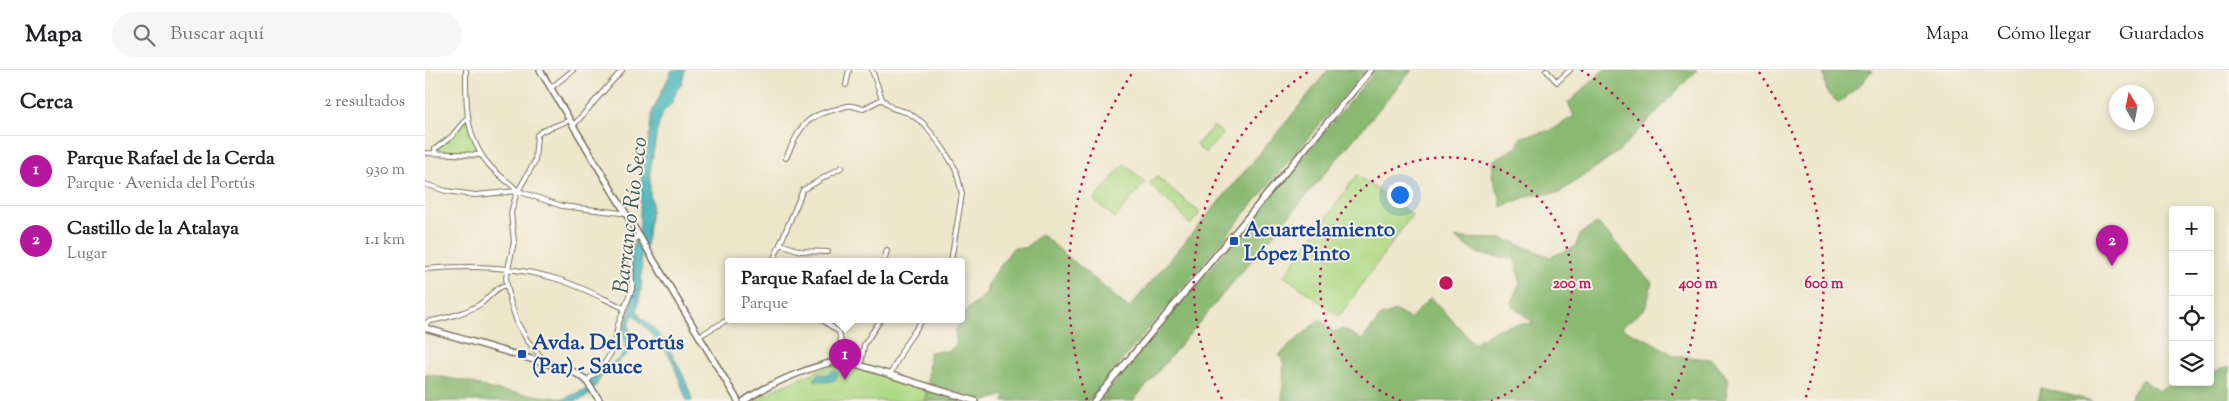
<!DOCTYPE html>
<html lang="es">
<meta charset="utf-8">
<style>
body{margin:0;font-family:"Sorts Mill Goudy",serif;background:#f6f6f6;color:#202124}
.controls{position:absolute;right:15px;bottom:15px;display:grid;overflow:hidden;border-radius:5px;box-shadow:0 2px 8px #0003}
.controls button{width:45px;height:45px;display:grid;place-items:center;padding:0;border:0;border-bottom:1px solid #e0e0e0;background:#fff;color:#202124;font:25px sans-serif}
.compass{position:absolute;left:1684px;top:15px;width:45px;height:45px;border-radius:50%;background:#fff;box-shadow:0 2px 8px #0003;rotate:350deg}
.you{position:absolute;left:974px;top:124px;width:18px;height:18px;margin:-12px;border:4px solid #fff;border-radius:50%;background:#1a73e8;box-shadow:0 0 0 8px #1a73e833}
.badge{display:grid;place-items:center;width:32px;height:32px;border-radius:50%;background:#b5179e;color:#fff;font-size:16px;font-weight:700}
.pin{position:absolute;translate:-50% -41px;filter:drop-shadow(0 1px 2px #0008)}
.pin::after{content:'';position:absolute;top:26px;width:18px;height:15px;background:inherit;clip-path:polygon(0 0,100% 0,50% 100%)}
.popup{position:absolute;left:300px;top:188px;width:240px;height:65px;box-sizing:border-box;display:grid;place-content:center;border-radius:5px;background:#fff;filter:drop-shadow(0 1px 4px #0005);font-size:16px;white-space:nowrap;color:#757577}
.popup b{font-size:19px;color:#202124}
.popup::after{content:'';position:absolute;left:50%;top:100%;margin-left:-10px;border:10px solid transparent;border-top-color:#fff}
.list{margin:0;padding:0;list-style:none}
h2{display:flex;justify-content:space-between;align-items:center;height:65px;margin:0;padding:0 20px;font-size:21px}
h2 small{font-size:16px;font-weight:400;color:#757577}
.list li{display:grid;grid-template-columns:32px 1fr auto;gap:15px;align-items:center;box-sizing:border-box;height:70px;padding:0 20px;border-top:1px solid #e0e0e0}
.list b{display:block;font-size:19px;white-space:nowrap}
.list p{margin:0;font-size:16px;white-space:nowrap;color:#757577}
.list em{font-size:16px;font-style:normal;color:#757577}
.icon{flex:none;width:28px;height:28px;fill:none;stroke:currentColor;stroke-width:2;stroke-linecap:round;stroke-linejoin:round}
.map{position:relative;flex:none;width:1804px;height:331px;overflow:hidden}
header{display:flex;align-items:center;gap:30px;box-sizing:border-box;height:70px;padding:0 25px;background:#fff;border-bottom:1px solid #e0e0e0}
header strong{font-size:24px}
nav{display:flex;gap:28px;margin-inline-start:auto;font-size:18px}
.search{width:350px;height:45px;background:#f6f6f6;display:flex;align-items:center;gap:12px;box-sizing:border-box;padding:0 18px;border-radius:28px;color:#757577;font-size:19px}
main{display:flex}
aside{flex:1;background:#fff}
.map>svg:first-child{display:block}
.green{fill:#aed985;stroke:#748252}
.forest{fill:#8ab972;stroke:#627248}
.water{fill:#42b2b9;stroke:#3e6e6c}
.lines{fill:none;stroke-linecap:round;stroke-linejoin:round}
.street-casing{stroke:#796c5a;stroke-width:6}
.secondary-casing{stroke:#796c5a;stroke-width:8}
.street{stroke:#fff;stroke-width:4}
.secondary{stroke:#fff;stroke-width:5}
.ring{fill:none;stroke:#c2185b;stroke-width:2.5;stroke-dasharray:2.5 5}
.transit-dot{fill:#1a4fb4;stroke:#f7f3e8;stroke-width:2}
.labels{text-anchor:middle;stroke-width:4;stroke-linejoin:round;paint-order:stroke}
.transit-label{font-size:21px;font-weight:bold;fill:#164399;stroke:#f7f3e8;text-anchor:start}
.water-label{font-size:22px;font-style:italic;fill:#3d5a54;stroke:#f7f3e8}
.centre{fill:#c2185b;stroke:#f7f3e8;stroke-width:2.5}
.ring-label{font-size:15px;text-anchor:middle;font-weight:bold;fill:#c2185b;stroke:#f7f3e8;stroke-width:4;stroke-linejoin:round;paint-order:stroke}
</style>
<header>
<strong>Mapa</strong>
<div class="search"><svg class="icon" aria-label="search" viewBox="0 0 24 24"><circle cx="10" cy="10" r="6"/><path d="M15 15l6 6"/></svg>Buscar aquí</div>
<nav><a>Mapa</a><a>Cómo llegar</a><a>Guardados</a></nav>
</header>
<main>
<aside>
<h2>Cerca<small>2 resultados</small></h2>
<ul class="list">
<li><span class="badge">1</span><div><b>Parque Rafael de la Cerda</b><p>Parque · Avenida del Portús</p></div><em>930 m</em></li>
<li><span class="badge">2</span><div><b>Castillo de la Atalaya</b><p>Lugar</p></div><em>1.1 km</em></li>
</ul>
</aside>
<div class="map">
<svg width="1804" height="331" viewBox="0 0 1804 331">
<rect width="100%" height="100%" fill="#f7f3e8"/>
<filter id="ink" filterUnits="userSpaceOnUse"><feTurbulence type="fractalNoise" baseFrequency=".02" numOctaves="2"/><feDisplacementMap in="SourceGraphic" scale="10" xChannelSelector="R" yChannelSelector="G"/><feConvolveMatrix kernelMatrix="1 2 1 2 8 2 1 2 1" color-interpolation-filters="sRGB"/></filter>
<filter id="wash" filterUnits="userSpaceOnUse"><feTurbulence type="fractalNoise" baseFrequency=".0096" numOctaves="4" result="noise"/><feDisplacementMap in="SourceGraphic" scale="20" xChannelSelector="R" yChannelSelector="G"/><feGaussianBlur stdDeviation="1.12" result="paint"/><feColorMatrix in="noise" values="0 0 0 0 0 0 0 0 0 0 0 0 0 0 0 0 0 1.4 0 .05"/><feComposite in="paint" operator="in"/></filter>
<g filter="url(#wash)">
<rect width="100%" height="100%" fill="#ede6ca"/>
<path class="green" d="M42,48l14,37 -46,-1v-5l8,-6z
M789,56l9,8 -18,19 -9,-8z
M699,94l21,18 -30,36 -21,-18z
M932,105l55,40 -73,101 -55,-40z
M731,106l44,37 -10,12 -8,-10 -33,-31z
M414,295h9l113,36h-209l15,-8 3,2 1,-4 51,-22z"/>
<path class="forest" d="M903,0h37l-277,331h-85l3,-4 -3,-2 -17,6 -58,-18 1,-31 20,-1 8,-8c-4,-13 -1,-16 8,-25l-2,-5 23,-19 2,-11 25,-35h12l16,-14 88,74 159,-188z
M951,0h36l-279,331h-33z
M1179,0h93l-78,81 -60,42 -28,2 -30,12 -1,-10 -8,-21 2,-16 23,-13 4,-10 31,-7 22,-14 -6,-13z
M1398,0h49l-10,13 -23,20 -12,-10z
M1173,153l54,60 -6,24 -25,21 29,13 25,15 36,3 18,21 -4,21h-443l2,-37 -5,-9 41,-36 14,13 10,-3 18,11 19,-24 15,-5 14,8 21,-22 43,47c20,-17 35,-19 60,-21l-23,-18 9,-23 -5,-23 -36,-5 -24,-16 50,1 45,18 25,-10 6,-14z
M1804,297v34h-101l14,-22 16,12 22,-9h30v-9z
M0,304l45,8 23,8 72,9 -6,2h-134z
M1616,318l52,13h-55z
M502,320l34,11h-37z"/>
<path class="water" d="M247,0h13l-3,14 -5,6 -5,13 -9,9 -6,19 -7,41v21l2,12 -6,42 -4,3 -1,41 -4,18 3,8c21,11 47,60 52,84h-5l-15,-41 -16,-21 -23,-25 -4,10 3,21 -4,8 -27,24 -11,18 -14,6h-17l28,-13 3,-3 -3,-4 17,-17 6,1 10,-7 5,-8 -2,-18 9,-31 -1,-51 8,-15 3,-69 5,-15 5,-39z
M407,301l5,1 1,3 -3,5 -10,2 -6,-2 -2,2 -3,-3 5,-5 9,1z"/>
</g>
<g filter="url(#ink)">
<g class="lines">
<g class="street-casing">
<path id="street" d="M41,0c0,34 -1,68 23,95 9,10 20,17 29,26
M447,0l10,29 10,9 17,5 14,10 20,25 13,22 6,24 -11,67
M1121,0l11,12 13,-12
M421,15l3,-15
M126,18l22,-18
M148,56l49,-56
M0,83l56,2
M10,84v-5l16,-12 16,-19
M361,88c12,-26 17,-42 47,-48 18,-4 11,-7 30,-1l19,-10
M0,114l21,7 29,4 43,-4 44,15 59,7 3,-2
M355,174l21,7 27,1
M348,191l30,-71 39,-23
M459,191l3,-11
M0,199c44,-4 90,-3 132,10 23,7 45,19 67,29
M396,249l18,13 6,29
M0,258l2,-6c18,-4 36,-8 52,-17 9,-6 17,-19 28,-20
M274,266l30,-17
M115,291l1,-4 -14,-17 -10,-18 -7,-21 -4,-23 8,-36 -3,-29 5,-18 19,-34 2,-26 5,-4 28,-11
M436,295l3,-20 17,-26
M465,305l15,-30 18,-26
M162,311l17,-17 10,-16 4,-23 14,-36 -1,-39 2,-8 5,-7"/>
</g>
<g class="secondary-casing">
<path id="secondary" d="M115,0l198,331
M0,258l147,43 13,8 15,22
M319,331c19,-14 83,-44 105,-39l126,39
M669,331l277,-331"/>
</g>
<use href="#street" class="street"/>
<use href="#secondary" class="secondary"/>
</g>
</g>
<g class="ring">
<path d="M976 331A126 126 0 1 1 1066 331"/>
<path d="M797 329A252 252 0 0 1 886 0M1156 0A252 252 0 0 1 1245 329"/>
<path d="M662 330A378 378 0 0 1 708 2M1334 2A378 378 0 0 1 1380 330"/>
</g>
<g class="transit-dot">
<rect x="804" y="166" width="10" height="10" rx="2.5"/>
<rect x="92" y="279" width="10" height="10" rx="2.5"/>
</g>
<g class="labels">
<g class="transit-label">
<text x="819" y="166">Acuartelamiento<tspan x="819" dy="24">López Pinto</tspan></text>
<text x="107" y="279">Avda. Del Portús<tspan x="107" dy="24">(Par) - Sauce</tspan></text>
</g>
<g class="water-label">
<text transform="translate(204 145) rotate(-83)" y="8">Barranco Río Seco</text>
</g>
</g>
<circle cx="1021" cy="213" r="8" class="centre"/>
<g class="ring-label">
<text x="1147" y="218">200 m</text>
<text x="1273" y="218">400 m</text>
<text x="1399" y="218">600 m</text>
</g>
</svg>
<div class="controls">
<button>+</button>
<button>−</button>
<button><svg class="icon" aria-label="locate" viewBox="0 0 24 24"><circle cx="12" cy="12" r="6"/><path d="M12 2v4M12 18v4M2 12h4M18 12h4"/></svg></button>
<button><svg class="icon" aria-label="layers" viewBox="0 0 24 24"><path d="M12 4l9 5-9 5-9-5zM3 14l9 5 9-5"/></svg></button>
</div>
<svg class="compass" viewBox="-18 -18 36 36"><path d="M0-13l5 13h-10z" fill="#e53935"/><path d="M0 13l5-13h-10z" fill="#757577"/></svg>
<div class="you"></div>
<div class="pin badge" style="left:420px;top:310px">1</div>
<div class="popup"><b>Parque Rafael de la Cerda</b>Parque</div>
<div class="pin badge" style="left:1687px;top:196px">2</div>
</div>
</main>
